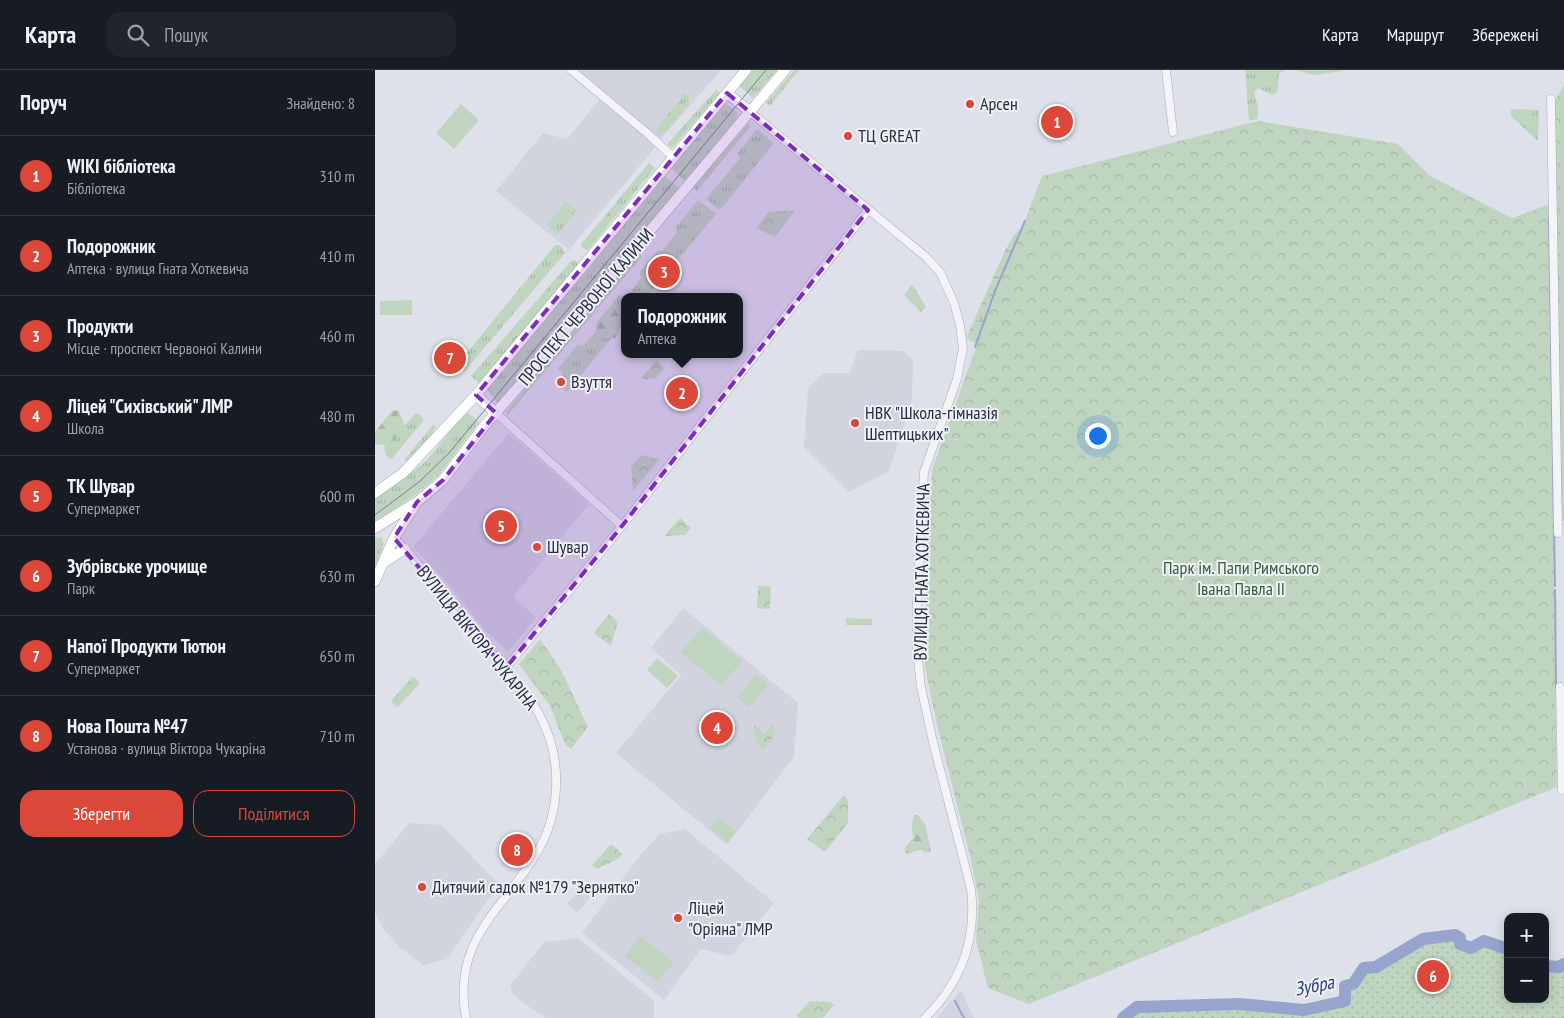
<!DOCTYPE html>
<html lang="uk">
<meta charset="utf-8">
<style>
body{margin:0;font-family:"PT Sans Narrow",sans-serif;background:#20242c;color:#f1f3f6}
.controls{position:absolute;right:15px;bottom:15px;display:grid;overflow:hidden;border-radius:10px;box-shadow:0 2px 12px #0003}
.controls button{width:45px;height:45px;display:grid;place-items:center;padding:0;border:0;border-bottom:1px solid #363941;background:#171b24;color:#f1f3f6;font:25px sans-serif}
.you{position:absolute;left:722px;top:365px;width:18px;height:18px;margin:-12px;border:4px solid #fff;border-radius:50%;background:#1a73e8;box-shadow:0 0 0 8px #1a73e833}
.badge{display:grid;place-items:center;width:32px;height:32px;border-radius:50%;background:#db4738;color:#fff;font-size:16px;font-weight:700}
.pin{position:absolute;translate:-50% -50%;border:2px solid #fff;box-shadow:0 1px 5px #0006}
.popup{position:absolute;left:246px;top:223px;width:122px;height:65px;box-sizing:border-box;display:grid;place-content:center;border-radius:10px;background:#171b24;filter:drop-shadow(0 1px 4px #0005);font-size:16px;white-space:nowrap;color:#9ea1a6}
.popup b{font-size:19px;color:#f1f3f6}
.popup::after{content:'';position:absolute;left:50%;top:100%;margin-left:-10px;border:10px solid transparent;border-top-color:#171b24}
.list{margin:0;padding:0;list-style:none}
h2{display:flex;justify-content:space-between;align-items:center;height:65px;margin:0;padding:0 20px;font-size:21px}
h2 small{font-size:16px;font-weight:400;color:#9ea1a6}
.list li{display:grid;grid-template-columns:32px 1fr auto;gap:15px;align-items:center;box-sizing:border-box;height:80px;padding:0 20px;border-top:1px solid #363941}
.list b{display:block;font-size:19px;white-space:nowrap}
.list p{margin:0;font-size:16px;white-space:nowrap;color:#9ea1a6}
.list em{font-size:16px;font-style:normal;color:#9ea1a6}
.actions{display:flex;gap:10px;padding:15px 20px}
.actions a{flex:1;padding:11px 0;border:1px solid #db4738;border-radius:15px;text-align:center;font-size:18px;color:#db4738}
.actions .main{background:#db4738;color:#fff}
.icon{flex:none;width:28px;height:28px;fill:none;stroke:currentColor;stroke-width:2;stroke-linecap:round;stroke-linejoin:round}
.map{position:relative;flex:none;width:1189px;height:948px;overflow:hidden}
header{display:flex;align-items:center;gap:30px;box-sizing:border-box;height:70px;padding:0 25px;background:#171b24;border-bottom:1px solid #363941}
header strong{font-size:24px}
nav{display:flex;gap:28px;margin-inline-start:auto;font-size:18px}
.search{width:350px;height:45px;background:#20242c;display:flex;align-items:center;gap:12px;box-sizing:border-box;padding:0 18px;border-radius:15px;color:#9ea1a6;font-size:19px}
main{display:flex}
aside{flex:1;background:#171b24}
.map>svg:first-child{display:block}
.built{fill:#d1d3df}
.grass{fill:url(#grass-tufts)}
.forest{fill:url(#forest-firs)}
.wetland{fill:url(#wetland-marsh)}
.park{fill:url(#park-crowns)}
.garden{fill:url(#garden-dots)}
.pitch{fill:#c0d5c0}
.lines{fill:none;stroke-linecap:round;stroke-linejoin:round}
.stream{stroke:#97a4ce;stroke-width:2}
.river{stroke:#97a4ce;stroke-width:12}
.minor-casing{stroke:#a8aab8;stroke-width:9}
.major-casing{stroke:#9ea2b7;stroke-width:11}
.minor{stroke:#f3f3f8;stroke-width:8}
.major{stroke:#fff;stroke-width:10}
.tram{stroke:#777c95;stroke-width:1}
.marked{fill:#7b2cbf;fill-opacity:0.2;stroke:#7b2cbf;stroke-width:4;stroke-dasharray:10 6;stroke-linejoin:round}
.poi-dot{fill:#db4738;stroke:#eff1f7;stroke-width:2}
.labels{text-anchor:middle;stroke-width:4;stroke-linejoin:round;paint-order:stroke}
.poi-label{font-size:18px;fill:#272a43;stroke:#eff1f7;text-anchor:start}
.street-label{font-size:18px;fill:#272a43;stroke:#eff1f7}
.park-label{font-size:18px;fill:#326035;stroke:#eff1f7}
.water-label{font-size:19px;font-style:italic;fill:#2d3d7b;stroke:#eff1f7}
</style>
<header>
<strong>Карта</strong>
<div class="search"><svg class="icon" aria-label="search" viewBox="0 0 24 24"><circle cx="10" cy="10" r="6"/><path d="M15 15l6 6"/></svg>Пошук</div>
<nav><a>Карта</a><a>Маршрут</a><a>Збережені</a></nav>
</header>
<main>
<aside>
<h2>Поруч<small>Знайдено: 8</small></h2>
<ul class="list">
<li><span class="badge">1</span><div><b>WIKI бібліотека</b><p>Бібліотека</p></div><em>310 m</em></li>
<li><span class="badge">2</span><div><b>Подорожник</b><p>Аптека · вулиця Гната Хоткевича</p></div><em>410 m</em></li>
<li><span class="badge">3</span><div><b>Продукти</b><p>Місце · проспект Червоної Калини</p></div><em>460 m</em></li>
<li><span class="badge">4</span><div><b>Ліцей &quot;Сихівський&quot; ЛМР</b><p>Школа</p></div><em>480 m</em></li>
<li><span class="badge">5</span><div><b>ТК Шувар</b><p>Супермаркет</p></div><em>600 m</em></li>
<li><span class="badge">6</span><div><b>Зубрівське урочище</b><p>Парк</p></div><em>630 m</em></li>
<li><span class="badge">7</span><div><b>Напої Продукти Тютюн</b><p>Супермаркет</p></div><em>650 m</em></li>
<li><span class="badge">8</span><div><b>Нова Пошта №47</b><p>Установа · вулиця Віктора Чукаріна</p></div><em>710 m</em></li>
</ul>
<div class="actions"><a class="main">Зберегти</a><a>Поділитися</a></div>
</aside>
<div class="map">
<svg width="1189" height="948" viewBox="0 0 1189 948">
<defs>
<pattern id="grass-tufts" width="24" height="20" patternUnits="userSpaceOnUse" patternTransform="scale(1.25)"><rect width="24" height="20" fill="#c0d5c0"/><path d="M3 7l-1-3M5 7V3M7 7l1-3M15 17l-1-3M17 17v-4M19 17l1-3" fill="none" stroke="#a5b7a6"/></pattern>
<pattern id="forest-firs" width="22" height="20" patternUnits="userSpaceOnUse" patternTransform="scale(1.25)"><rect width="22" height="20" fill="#c0d5c0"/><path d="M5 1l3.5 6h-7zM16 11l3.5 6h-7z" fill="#a5b7a6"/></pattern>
<pattern id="wetland-marsh" width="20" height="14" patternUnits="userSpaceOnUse" patternTransform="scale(1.25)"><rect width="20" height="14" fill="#c0d5c0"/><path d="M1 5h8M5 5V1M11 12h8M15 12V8" fill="none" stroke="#a5b7a6"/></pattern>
<pattern id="park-crowns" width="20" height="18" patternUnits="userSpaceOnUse" patternTransform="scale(1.25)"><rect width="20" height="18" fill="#c0d5c0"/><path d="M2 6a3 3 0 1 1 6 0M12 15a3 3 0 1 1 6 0" fill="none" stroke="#a5b7a6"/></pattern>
<pattern id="garden-dots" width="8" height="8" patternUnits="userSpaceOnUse" patternTransform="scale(1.25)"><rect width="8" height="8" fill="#c0d5c0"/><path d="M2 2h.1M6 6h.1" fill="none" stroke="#a5b7a6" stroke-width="1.8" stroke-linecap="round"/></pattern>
</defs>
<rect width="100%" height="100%" fill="#dfe1ea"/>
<path class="built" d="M202,0h144l-61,70z
M224,30l58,45 -88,105 -73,-59 47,-58 24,6z
M483,280l45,1 10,8 -1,41 -23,71 -40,21 -45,-45 4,-59 16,-15h26z
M134,363l80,71 -76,93 23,20 -28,35 -22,-21 -43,-53 -30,-31z
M308,538l115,95 -4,54 -67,88 -111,-92 65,-78 -30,-27z
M34,753l32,2 58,59 -52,75 -24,6 -24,-18 -16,-19 -8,-15v-49z
M310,759l89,74 -43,53 -30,-7 -37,51 -82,-67 60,-80 18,-19z
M206,818l9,9 -13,16 -10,-9z
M203,868l76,63v17h-109l-31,-22 -4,-10 34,-44z
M586,920l13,28h-37z"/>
<path class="grass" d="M378,0h24l-24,28 -14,-12z
M419,0h5l-29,36 -4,-3z
M870,0h40l-6,4 -2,18 -5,3 -14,-7 -4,4c2,12 7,14 3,27l-8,2z
M920,0h54l-34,5z
M341,20l4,3 -48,55 -5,-4z
M309,23l5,3v8l-24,28 -8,2v-7l25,-29 -1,-3z
M349,35h4l10,7 -1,6 -52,63 -15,-13z
M1136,39l28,1 -1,31 -27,-25z
M374,53l1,4 -53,64 -5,-4z
M382,59l17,14 -54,67 -14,-11 34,-41 -3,-4z
M274,93l6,5 -67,82 -6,-2 -1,-4z
M289,106l16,13 -178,211 -5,2 -10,-12 24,-28 9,-15 66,-75z
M323,130l18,14 -69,83h-20l14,-19 -2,-5 18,-22 6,-1 14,-18 -1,-5z
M191,131l11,9 -19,24 -11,-9z
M180,175h5l5,8 -101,119 -6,-2 -1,-5z
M263,184l4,2 -134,159 -2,-3z
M198,190l3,1 2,6 -99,116 -8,-7 100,-115z
M244,225l5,1v27l-57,69 -6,-4 6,-8 -5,-4v-4l-4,-3 20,-25 5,2 16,-18 -3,-4z
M91,341l13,11 -40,53 -24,20 -40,27v-23l26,-18 26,-21z
M41,343l5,2 3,5 -33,40 -5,-5 -2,-8z
M58,355l3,2 -3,4v3l-27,28 -1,-3z
M6,467l3,6 -9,24v-29z"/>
<path class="forest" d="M237,238l11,7c2,8 -4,16 -8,23h-13l-6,-2c-3,-10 7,-24 16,-28z
M23,340c3,6 6,12 6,19l-9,9 -5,20 -3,-2 -3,-11 -9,-1v-12l17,-21z
M540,745l4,1 6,8 6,27 -6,2 -3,-3 -7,1 -7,3 -2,-1 -1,-6 9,-10c-4,-6 -2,-16 1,-22z"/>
<path class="wetland" d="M659,145l-53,131 -15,-8 39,-87 9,-16z"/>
<path class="park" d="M1189,15v436l-11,1 4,265 -528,217 -41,-16 -12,-48 3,-40 -9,-44 -33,-131 -13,-63 8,-192 38,-106 72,-188 216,-55 140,23 32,32 82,42 41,-15 -1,-97z
M420,140l-20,27 -19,-9 13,-16z
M537,214l14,23 -5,5 -17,-17z
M281,290l9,8 -10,11 -5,-1 -4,2 -4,-3z
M266,385l19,4 -27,32 -2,-24z
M305,448l11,10 -6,7 -19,1 -1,-1z
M383,516h13l-1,23 -13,-1z
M234,544l9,8 -7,24 -17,-13z
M471,548l26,1v6h-26z
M165,569l21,31 27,57 -17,22 -6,-5 -15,-38 -31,-42z
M38,606l7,7 -23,25 -6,-7z
M399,653l1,13 -12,13 -7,-6 -2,-18 10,9z
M469,725l4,6v22l-23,29 -18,-13z
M236,774l12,10 -5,5 -21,10 -5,-4z
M435,931l20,1 4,3 -11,13h-25l-1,-3z"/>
<path class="garden" d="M1080,865l5,3v6l10,4 14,-7 24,8v50h37v-33l14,1 5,-3v54h-441l14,-11 103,-3 64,6 41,-9v-15l8,-3 11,-15 12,-1 47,-28z"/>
<path class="pitch" d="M86,34l18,16 -25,29 -18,-16z
M37,230v15h-32v-14z
M327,557l40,34 -20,25 -41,-34z
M282,588l21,18 -11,12 -20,-18z
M381,604l12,11 -19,23 -12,-11z
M344,747l17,14 -9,12 -17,-15z
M265,866l34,26 -16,20 -33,-26z"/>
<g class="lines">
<path class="stream" d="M1174,147l6,369
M600,277l20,-56 30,-70
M1180,520l1,98
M580,931l9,17"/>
<path class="river" d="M1170,896l14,1 5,-3
M748,948l14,-11 103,-3 64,6 41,-9v-15l8,-2 11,-16 12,-1 47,-28 32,-4 5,3v6l11,4 13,-7 24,8"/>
<g class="minor-casing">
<path id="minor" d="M196,0l76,63 26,24
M791,0l7,62
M1176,29l7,434
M374,41l177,146 14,15 14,31 6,22 3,23 -6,31 -33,93 -7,130v48l4,37 12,55 38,147c6,51 -9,93 -46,129
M121,343l126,113
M19,468l16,16 114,138c5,7 11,14 15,22 24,43 23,99 -4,142 -36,57 -83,86 -69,162
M130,599l117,-143 246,-316
M1185,617l2,103"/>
</g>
<g class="major-casing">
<path id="major" d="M352,23l22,18
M101,325l20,18
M0,423l28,-20 73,-78 270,-325
M0,458l42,-26 26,-22 42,-55 42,-48 258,-307
M8,493l22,-14
M0,511l19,-43 21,-33"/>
</g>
<use href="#minor" class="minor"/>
<use href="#major" class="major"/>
<path class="tram" d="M0,445l44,-33 30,-29 317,-383"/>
</g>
<path class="marked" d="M352,23l141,117 -246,316 -117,143 -111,-131 23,-36 26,-22 53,-67 -20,-18z"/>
<g class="poi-dot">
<circle cx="595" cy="34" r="5"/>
<circle cx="473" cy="66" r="5"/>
<circle cx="186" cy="312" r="5"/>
<circle cx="480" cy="353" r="5"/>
<circle cx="162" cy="477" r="5"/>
<circle cx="47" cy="817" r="5"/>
<circle cx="303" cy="848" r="5"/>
</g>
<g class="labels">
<g class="poi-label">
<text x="605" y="40">Арсен</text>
<text x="483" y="72">ТЦ GREAT</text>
<text x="196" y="318">Взуття</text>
<text x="490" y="349">НВК "Школа-гімназія<tspan x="490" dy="21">Шептицьких"</tspan></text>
<text x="172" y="483">Шувар</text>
<text x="57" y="823">Дитячий садок №179 "Зернятко"</text>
<text x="313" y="844">Ліцей<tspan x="313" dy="21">"Оріяна" ЛМР</tspan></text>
</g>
<g class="street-label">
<text transform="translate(211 237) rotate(-50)" y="6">ПРОСПЕКТ ЧЕРВОНОЇ КАЛИНИ</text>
<text transform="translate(547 502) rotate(-89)" y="6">ВУЛИЦЯ ГНАТА ХОТКЕВИЧА</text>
<text transform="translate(102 568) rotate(51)" y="6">ВУЛИЦЯ ВІКТОРА ЧУКАРІНА</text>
</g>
<g class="park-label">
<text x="866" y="504">Парк ім. Папи Римського<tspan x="866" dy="21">Івана Павла ІІ</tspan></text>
</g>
<g class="water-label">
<text transform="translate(939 915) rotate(-11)" y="7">Зубра</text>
</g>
</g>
</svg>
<div class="controls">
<button>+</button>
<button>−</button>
</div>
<div class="you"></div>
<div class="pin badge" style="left:682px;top:52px">1</div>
<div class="pin badge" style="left:307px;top:323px">2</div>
<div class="popup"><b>Подорожник</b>Аптека</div>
<div class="pin badge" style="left:289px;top:202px">3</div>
<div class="pin badge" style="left:342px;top:658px">4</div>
<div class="pin badge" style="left:126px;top:456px">5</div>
<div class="pin badge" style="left:1058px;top:906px">6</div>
<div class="pin badge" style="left:75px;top:288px">7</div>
<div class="pin badge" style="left:142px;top:780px">8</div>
</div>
</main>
